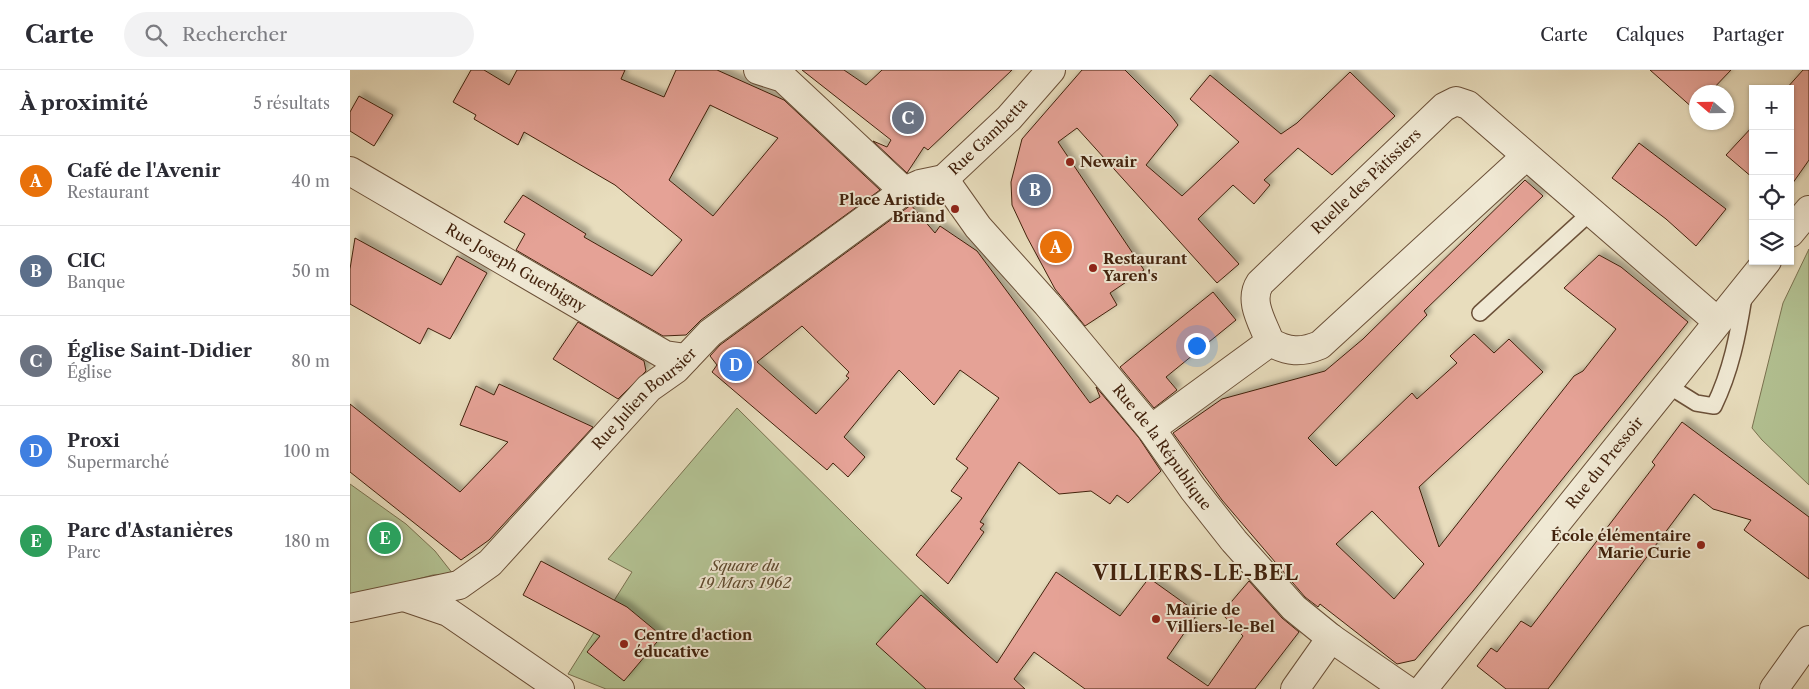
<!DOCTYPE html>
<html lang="fr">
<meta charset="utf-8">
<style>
body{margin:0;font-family:"Libre Caslon Text",serif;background:#f2f2f3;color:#2b2b33}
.controls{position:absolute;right:15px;top:15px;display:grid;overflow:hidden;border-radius:0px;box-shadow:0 1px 4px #0004}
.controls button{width:45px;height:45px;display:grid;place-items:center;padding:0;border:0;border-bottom:1px solid #e1e1e2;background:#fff;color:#2b2b33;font:25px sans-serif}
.compass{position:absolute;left:1339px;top:15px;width:45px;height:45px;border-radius:50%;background:#fff;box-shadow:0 1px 4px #0004;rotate:290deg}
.you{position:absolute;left:846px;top:275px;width:18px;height:18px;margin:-12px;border:4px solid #fff;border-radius:50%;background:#1a73e8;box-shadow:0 0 0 8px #1a73e833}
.badge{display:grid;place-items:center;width:32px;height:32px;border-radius:50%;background:#0f766e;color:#fff;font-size:16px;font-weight:700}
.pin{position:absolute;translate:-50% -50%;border:2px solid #fff;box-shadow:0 1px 5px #0006}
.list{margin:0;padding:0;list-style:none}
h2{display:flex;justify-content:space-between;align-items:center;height:65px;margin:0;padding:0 20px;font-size:21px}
h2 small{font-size:16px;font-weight:400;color:#7c7c81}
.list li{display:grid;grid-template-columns:32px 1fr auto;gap:15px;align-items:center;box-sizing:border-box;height:90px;padding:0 20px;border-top:1px solid #e1e1e2}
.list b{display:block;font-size:19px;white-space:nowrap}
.list p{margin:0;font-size:16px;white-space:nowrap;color:#7c7c81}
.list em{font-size:16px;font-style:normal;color:#7c7c81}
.icon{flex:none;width:28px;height:28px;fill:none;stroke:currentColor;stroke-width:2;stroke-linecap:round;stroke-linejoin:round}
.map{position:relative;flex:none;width:1459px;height:619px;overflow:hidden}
header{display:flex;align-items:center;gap:30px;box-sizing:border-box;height:70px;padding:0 25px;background:#fff;border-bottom:1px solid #e1e1e2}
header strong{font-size:24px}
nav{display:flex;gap:28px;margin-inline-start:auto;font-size:18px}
.search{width:350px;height:45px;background:#f2f2f3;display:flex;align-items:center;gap:12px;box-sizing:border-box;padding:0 18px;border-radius:28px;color:#7c7c81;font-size:19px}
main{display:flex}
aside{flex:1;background:#fff}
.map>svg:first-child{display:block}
.green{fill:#b3c293;stroke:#7a7250}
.building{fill:#e5a296;stroke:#41210c;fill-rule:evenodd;filter:url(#shadow)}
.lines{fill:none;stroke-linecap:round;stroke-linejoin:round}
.service-casing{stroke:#6b5038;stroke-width:18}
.minor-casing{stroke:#6b5038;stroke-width:30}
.service{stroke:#f0e9d4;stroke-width:15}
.minor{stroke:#f0e9d4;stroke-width:28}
.poi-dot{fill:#8f2418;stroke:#f0e9d4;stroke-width:2}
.labels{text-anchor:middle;stroke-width:4;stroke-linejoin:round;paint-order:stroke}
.street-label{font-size:15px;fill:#41210c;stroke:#f0e9d4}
.poi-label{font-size:15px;font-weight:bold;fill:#41210c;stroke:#f0e9d4;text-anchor:start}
.park-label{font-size:15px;font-style:italic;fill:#5e492e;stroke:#f0e9d4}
.district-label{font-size:20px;font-weight:bold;letter-spacing:1px;fill:#41210c;stroke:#f0e9d4}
</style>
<header>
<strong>Carte</strong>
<div class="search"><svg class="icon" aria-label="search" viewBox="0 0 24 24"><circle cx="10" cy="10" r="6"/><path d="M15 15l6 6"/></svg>Rechercher</div>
<nav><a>Carte</a><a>Calques</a><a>Partager</a></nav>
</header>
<main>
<aside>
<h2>À proximité<small>5 résultats</small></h2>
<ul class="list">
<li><span class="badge" style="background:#e8710a">A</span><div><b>Café de l'Avenir</b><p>Restaurant</p></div><em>40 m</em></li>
<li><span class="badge" style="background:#5c6f8a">B</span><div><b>CIC</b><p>Banque</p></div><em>50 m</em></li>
<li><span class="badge" style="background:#6b7280">C</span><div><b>Église Saint-Didier</b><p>Église</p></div><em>80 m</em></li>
<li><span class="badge" style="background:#3f7fe0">D</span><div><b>Proxi</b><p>Supermarché</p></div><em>100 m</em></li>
<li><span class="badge" style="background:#2e9e5b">E</span><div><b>Parc d'Astanières</b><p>Parc</p></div><em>180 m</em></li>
</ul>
</aside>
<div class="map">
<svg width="1459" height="619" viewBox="0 0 1459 619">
<defs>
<filter id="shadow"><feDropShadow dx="4.5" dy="-4.5" stdDeviation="2.5" flood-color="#0004"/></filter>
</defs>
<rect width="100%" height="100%" fill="#e8ddbd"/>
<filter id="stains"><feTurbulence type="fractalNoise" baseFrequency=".004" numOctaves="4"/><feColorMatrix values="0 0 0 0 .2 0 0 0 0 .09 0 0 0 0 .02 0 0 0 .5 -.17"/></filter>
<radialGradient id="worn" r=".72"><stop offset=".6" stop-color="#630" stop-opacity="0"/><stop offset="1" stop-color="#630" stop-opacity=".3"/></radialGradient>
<path class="green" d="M1459,179v236l-47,-45 -10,-12 31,-125z
M387,338l237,235 -33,46h-335l-38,-15 64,-102 -24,-13z
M0,414l56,40 29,27 18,23 -20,1 -83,22z"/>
<path class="building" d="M121,0h13l25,15 8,-15h108l-4,9 43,18 12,-27h41l67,30 96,90 -179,130 -15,15 -23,1 -147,-86 9,-16 -21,-12 19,-27 63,39 -2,3 68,39 30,-36 -67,-55 -91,-53 -6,13 -44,-26 2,-4 -23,-13zM360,35l68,33 -65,78 -44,-36z
M452,0h42l22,15 16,-15h130l-84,80 -4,-3 -17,26 -34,-32 14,6 4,-7z
M732,0h43l46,46 7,9 -32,40 36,31 57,-54 -49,-43 20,-24 71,59 16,-11 53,-51 45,44 -63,59 -34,-27 -34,32 6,5 -16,19 -21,-19 -35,34 41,45 -22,19 -140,-155 -19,14 86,128 -34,23 7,12 -32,21 -30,-37 -28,-52 -15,-32 -1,-23 11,-43z
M1300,0h81l-21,22h-14v15l-2,2z
M1453,0h6v90l-19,27v-98h-4z
M9,26l34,19 -19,31 -24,-15v-19z
M1403,56v52l-27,-23z
M1289,73l87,66 -30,37 -30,-27 -54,-41z
M1175,110l18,16 -119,115 3,4 -119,123 28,28 76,-73 5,6 40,-36 -7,-7 24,-22 20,19 15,-14 34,33 -124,115 20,60 135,-171 9,-5 33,-42 -52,-41 35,-33 22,12 67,55 -215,269 -58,69 -18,4 -77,-60 -2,3 -13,-10 -83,-97 -49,-67 49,-34 103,-28 38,-32zM1022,441l52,53 -30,35 -58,-55z
M561,135l24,28 5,-7 37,25 113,152 10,-6 -4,-10 43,51 22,33 -33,32 -11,-8 -7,9 -19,-13 -32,3 -40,-32 -39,60 4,2 -4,5 4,3 -36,52 -32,-29 46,-57 -11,-7 17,-23 -12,-9 43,-61 -39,-28 -26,35 -35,-35 -55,67 21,20 -17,20 -15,-14 -6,7 -115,-98 5,-7 -7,-9 10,-11zM452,256l47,46 -3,4 3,2 -33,36 -59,-52z
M5,168l86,47 16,-29 30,17 -37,66 -22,-11 -8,16 -70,-40v-35z
M863,222l23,28 -70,57 11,13 -23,18 -34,-41z
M228,252l66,39 2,10 -28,28 -65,-40z
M149,314l94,43 -104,113 -28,20 -111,-88v-68l110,88 48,-50 -48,-17 16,-39 18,9z
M1332,352l127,95v62l-65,-49 7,-10 -38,-11 -19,-15 -146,195h-42l-29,-23 14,-18 6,4 24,-31 10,6 124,-162 -3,-3z
M191,491l86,46 35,29 -38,45 -37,-29 13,-16 -77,-41z
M706,502l64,44 29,-38 49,35 -31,45 41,28 35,-50 -20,-21 9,-14 17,-20 33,37 17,14 -44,57h-170l-51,-37 -20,27 11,10h-99l-50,-45 45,-49 76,68z"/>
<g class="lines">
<g class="service-casing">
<path id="service" d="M1130,243l110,-100
M1317,315l29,18 18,3c17,-35 24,-71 30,-109"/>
</g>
<g class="minor-casing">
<g id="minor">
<path d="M408,0l25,8 121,113"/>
<path id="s1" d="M1175,87l-205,188c-19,8 -32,7 -50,-3 -7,-19 -22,-41 -10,-59l184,-176 12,-6 12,4 249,216"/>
<path id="s2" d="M0,101l315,184 21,3"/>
<path id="s3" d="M594,109l34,48 69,77 104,125 42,60 41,52 60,67 37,30 74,51"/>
<path id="s4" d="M594,109l65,-61 42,-48"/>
<path d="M1440,163l19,-23"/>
<path d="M801,359l119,-87"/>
<path d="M54,527l44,15 112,77"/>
<path id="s5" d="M0,538l109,-23 31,-22 159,-175 27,-19 34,-36 194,-142 16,-7 24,-5"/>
<path d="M945,619l36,-51"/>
<path id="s6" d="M1073,619l344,-428"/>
<path d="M1424,619l35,-49"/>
</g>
</g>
<use href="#service" class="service"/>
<use href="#minor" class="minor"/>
</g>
<g class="poi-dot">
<circle cx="720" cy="92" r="5"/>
<circle cx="605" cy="139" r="5"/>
<circle cx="743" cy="198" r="5"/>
<circle cx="1351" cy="475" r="5"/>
<circle cx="806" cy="549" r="5"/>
<circle cx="274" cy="574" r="5"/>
</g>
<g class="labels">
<g class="street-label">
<text dy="5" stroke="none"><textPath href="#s4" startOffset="61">Rue Gambetta</textPath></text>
<text dy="5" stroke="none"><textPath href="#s1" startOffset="540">Ruelle des Pâtissiers</textPath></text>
<text dy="5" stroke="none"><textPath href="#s2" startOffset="192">Rue Joseph Guerbigny</textPath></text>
<text dy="5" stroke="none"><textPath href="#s5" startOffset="375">Rue Julien Boursier</textPath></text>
<text dy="5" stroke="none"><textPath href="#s3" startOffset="346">Rue de la République</textPath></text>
<text dy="5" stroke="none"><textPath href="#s6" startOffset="290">Rue du Pressoir</textPath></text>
</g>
<g class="poi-label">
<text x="730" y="97">Newair</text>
<text x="595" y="135" text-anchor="end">Place Aristide<tspan x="595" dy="17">Briand</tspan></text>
<text x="753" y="194">Restaurant<tspan x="753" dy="17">Yaren's</tspan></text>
<text x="1341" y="471" text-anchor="end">École élémentaire<tspan x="1341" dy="17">Marie Curie</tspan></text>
<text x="816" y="545">Mairie de<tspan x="816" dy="17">Villiers-le-Bel</tspan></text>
<text x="284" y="570">Centre d'action<tspan x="284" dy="17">éducative</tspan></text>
</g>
<g class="park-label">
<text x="395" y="501">Square du<tspan x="395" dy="17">19 Mars 1962</tspan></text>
</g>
<g class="district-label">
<text x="846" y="510">VILLIERS-LE-BEL</text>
</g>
</g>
<rect width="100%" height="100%" filter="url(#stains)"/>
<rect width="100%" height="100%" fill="url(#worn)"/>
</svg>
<div class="controls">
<button>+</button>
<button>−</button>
<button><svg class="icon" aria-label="locate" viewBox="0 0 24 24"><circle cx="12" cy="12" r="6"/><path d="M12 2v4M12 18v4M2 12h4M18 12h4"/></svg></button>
<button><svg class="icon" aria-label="layers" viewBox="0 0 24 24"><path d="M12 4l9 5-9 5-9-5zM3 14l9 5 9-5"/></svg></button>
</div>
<svg class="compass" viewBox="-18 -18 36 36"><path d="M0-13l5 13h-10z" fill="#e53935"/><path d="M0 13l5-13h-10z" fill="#7c7c81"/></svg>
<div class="you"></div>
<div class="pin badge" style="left:706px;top:177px;background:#e8710a">A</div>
<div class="pin badge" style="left:685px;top:120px;background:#5c6f8a">B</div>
<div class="pin badge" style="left:558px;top:48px;background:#6b7280">C</div>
<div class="pin badge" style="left:386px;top:295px;background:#3f7fe0">D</div>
<div class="pin badge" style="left:35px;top:468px;background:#2e9e5b">E</div>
</div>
</main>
